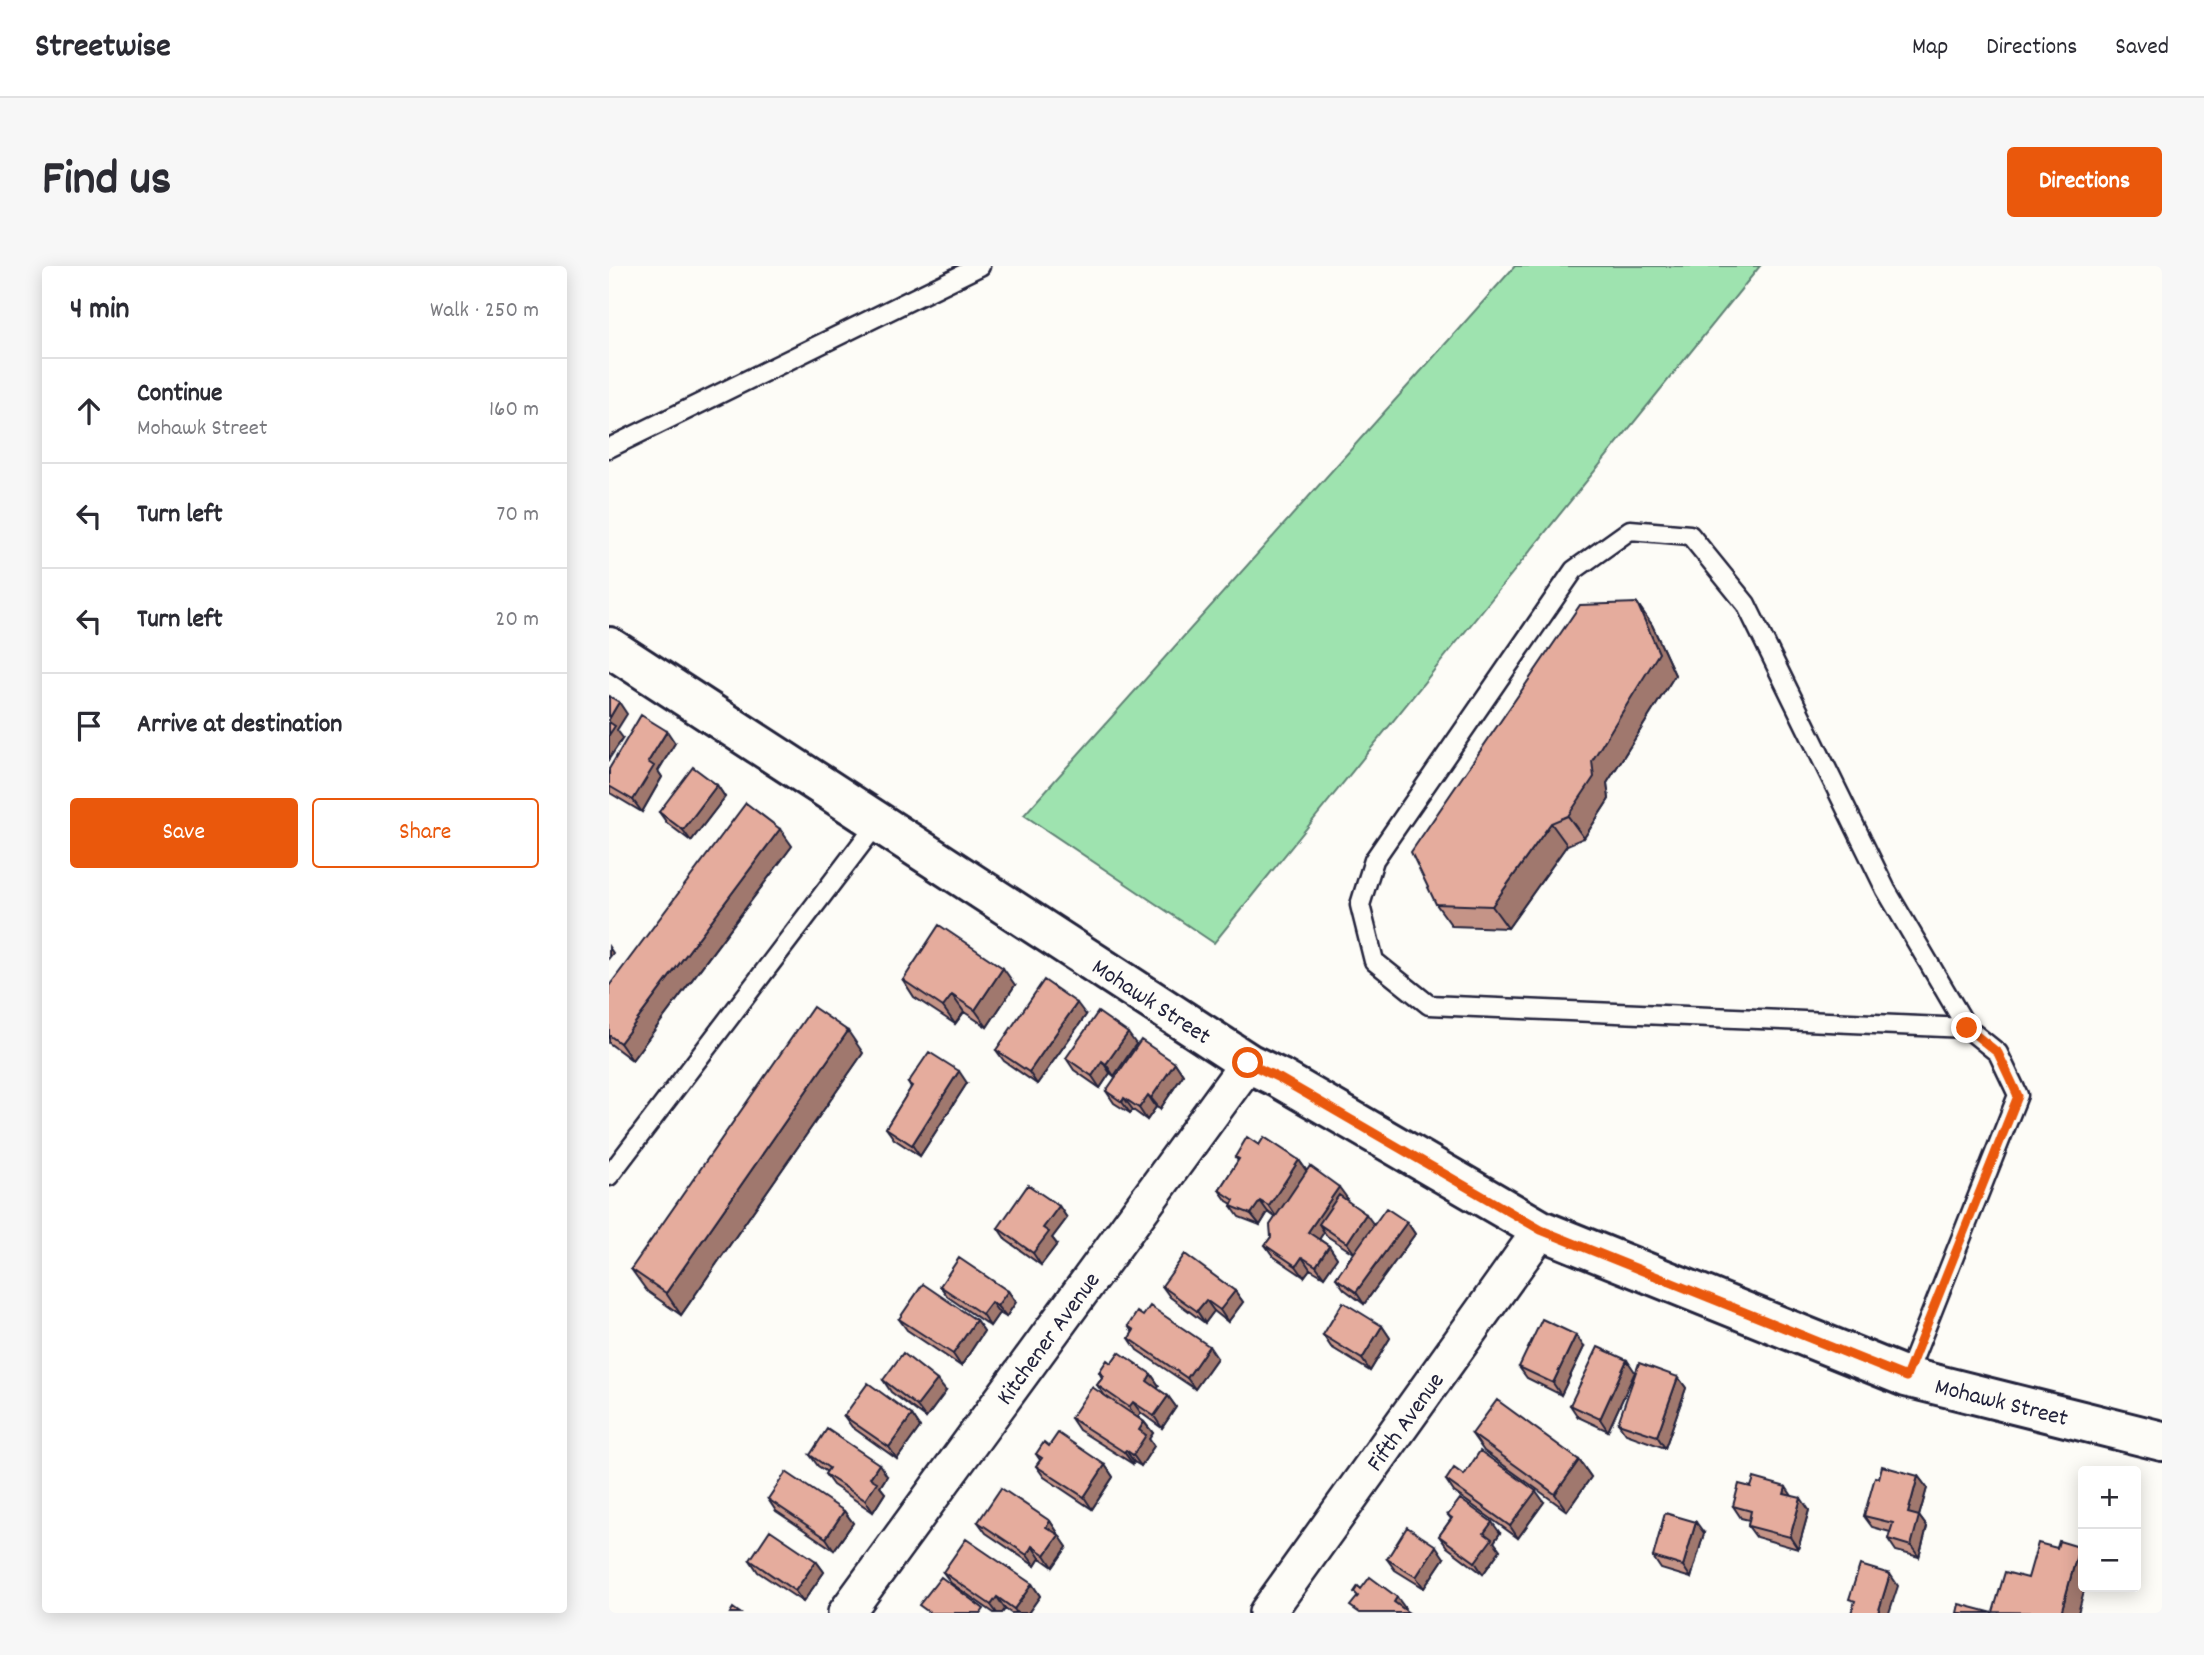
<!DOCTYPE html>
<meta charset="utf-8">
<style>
body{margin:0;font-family:Dekko,sans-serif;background:#f7f7f7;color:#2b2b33}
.controls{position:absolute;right:21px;bottom:21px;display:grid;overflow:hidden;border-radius:7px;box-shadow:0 4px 18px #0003}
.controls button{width:63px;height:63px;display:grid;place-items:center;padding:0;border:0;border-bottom:2px solid #e1e1e2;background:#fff;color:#2b2b33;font:35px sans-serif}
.stop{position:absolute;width:21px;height:21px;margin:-16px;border:5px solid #ea580c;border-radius:50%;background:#fff}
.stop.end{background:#ea580c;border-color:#fff;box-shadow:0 2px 7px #0008}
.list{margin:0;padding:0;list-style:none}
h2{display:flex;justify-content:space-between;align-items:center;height:91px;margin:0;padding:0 28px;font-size:30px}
h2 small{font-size:23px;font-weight:400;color:#7c7c81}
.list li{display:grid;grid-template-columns:46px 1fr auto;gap:21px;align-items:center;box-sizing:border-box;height:105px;padding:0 28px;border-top:2px solid #e1e1e2}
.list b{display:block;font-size:26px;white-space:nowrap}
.list p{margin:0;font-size:23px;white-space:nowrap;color:#7c7c81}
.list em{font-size:23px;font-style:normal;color:#7c7c81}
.actions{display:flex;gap:14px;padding:21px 28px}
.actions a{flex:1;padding:16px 0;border:2px solid #ea580c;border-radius:7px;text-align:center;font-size:24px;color:#ea580c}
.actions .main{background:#ea580c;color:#fff}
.icon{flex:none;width:38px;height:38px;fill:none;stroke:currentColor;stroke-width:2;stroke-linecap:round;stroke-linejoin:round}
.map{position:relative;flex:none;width:1553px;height:1347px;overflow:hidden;border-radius:7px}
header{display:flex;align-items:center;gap:42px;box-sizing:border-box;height:98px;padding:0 35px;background:#fff;border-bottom:2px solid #e1e1e2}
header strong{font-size:33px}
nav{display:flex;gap:38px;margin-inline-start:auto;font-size:24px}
.intro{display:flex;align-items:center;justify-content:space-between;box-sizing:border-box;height:168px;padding:0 42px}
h1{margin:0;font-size:49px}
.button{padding:18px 32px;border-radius:7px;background:#ea580c;color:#fff;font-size:24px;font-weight:700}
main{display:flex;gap:42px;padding:0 42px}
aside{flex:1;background:#fff;border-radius:7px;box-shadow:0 4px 18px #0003}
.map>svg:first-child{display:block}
.green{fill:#9ee3af;stroke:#608275;stroke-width:2}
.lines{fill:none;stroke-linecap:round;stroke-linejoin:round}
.service-casing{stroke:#22223b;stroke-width:23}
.minor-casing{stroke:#22223b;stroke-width:40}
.tertiary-casing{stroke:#22223b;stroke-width:44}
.service{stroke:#fdfcf7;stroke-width:18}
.minor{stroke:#fdfcf7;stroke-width:35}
.tertiary{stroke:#fdfcf7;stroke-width:38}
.wall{fill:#c59487;stroke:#22223b;stroke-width:2}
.shaded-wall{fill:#a0786e;stroke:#22223b;stroke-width:2}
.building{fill:#e5ac9d;stroke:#22223b;stroke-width:2}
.route{stroke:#ea580c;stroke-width:9}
.labels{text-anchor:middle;stroke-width:6;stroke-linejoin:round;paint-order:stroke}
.street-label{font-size:24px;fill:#22223b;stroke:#fdfcf7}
</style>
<header>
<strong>Streetwise</strong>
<nav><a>Map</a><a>Directions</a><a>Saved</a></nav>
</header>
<div class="intro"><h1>Find us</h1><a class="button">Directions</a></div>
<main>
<aside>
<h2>4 min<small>Walk · 250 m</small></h2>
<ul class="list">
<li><svg class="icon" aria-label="ahead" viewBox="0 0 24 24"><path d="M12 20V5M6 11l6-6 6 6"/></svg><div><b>Continue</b><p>Mohawk Street</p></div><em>160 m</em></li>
<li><svg class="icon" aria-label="left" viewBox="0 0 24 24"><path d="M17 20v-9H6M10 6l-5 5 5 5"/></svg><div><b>Turn left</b></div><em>70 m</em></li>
<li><svg class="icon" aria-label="left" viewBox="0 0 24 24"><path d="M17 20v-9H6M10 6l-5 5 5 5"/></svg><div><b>Turn left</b></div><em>20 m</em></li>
<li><svg class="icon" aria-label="arrive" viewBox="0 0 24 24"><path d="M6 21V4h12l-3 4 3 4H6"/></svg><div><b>Arrive at destination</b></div></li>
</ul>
<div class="actions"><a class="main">Save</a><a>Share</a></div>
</aside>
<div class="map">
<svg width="1553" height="1347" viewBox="0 0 1553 1347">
<rect width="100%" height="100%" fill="#fdfcf7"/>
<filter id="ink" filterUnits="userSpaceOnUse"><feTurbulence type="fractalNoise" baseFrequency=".0143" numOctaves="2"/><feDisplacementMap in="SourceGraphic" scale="14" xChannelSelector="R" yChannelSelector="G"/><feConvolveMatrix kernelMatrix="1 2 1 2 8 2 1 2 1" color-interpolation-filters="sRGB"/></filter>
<g filter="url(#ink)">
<path class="green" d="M906,0h245l-546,677 -190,-128z"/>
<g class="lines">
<g class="service-casing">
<path id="service" d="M0,182l371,-182
M0,910l269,-354
M1297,1111l112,-282 -20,-42 -31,-25 -538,-23 -55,-44 -14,-56 14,-45 200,-290 56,-40 60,5 56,69 140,286 81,138"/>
</g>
<g class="minor-casing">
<g id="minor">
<path id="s1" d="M237,1347l402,-550"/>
<path id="s2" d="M658,1347l274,-383"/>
</g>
</g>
<g class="tertiary-casing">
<g id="tertiary">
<path id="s3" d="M0,381l639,416 31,15 262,152 365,147 256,64"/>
</g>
</g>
<use href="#service" class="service"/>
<use href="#minor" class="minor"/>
<use href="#tertiary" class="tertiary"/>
</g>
<path class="wall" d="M1028,337l15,22 23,50 -68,108 2,16 -25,39 -17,7 -59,83 -56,-2 -16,-22z
M66,477l-17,28 4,6 -20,35 -32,-19 -1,-24z
M108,519l8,12 -34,44 -24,-18 -8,-11z
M183,580l-160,214 -23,-17v-57z
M294,714l112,5 -28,42 -23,-15 -9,12 -41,-27z
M477,749l-49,69 -33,-23 -8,-11z
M527,778l-22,32 -4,-3 -10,15 -26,-18 -8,-12z
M254,787l-182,262 -34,-24 -16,-22z
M566,797l8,12 -23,34 -4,-2 -9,13 -14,-10 -3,3 -16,-10 -8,-12z
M299,817h59l-47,73 -26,-17 -8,-11 25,-40z
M650,879l40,15 8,11 40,27 -1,2 28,25 33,-3 8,12 -51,70 -20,-15 -8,-11 17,-25 -26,-17 -3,-4 -5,7 10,7 8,12 -13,19 -14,-8 -6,8 -31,-21 -8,-11 6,-8 4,-20 -7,-5 -8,13 -21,-8 -8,-11 1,-2 -5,-3 -8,-11 19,-29 -3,-4z
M450,940l8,12 -15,20 5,6 -16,21 -35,-25 -8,-12z
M331,1020l68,5 8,11 -10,15 -7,-4 -9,13 -42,-29z
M553,1020l73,5 8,11 -15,20 -14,-11 -9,12 -35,-26z
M534,1050l74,42 -22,31 -58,-39 -8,-12 4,-5 -5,-7z
M290,1053l77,1 8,11 -23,35 -54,-36z
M773,1060l8,12 -20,33 -39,-24 -8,-12z
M975,1081l-23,48 -34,-17 -8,-11z
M502,1097l40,11 8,12 -2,3 11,7 8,11 -14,21 -21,-15 -3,4 6,5 9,11 -4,6 5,7 -13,20 -7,-4 -1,2 -54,-34 -8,-12 34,-22 -8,-11 5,-7 -3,-6z
M1026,1106l-27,59 -30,-14 -8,-12z
M1069,1111l8,11 -21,60 -39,-14 -8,-11z
M274,1114l63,11 -20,27 -35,-26z
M303,1149l8,12 -23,32 -45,-32 -8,-11z
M863,1168l107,26 12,17 -24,34 -83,-60z
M440,1180l56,19 8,12 -21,32 -48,-32 -8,-11 4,-6 -4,-6z
M201,1189l77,21 -7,11 5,6 -12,19 -40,-27 -8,-11 2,-2 -9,-6z
M855,1209l80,27 -26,36 -64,-46 -8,-12z
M1309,1210l9,12 -8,28 8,11 -8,30 -23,-6 -8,-12 2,-7 -18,-5 -8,-11 15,-38z
M1183,1230l17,14 -11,39 -42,-12 -8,-11 1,-6 -8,-2 -8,-12z
M159,1233l76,12 9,12 -19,27 -58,-39z
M839,1249l52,18 -6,9 6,8 -17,24 -36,-27 -8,-11 12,-17z
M441,1255l8,12 -1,1 10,13 -14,20 -13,-9 -5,8 -49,-33 -8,-11z
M1095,1267l-13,45 -30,-9 -8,-12z
M835,1292l-20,30 -29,-18 -8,-11z
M141,1294l66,1 8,11 -21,30 -45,-30z
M334,1306l89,12 8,12 -12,17h-17l-6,-4 -3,4h-8l-43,-30z"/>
<path class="shaded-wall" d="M1028,337l15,22 23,50 -68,108 2,16 -25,39 -16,-22 24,-55z
M10,436l8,12 -10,16 6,8 -14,21v-40z
M58,465l8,12 -17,28 4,6 -20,35 -9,-12 15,-38z
M108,519l8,12 -34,44 -8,-11z
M942,557l16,22 -59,83 -16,-22z
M171,563l12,17 -160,214 -12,-17z
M0,681l4,6 -4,5z
M394,702l12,17 -28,42 -12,-17z
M343,729l12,17 -9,12 -12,-17z
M468,737l9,12 -49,69 -8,-12z
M239,765l15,22 -182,262 -15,-22z
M519,767l8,11 -22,32 -8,-12z
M493,795l8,12 -10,15 -8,-12z
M566,797l8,12 -23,34 -9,-11z
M350,805l8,12 -47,73 -8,-11z
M539,829l8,12 -9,13 -8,-12z
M515,832l9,12 -3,3 -8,-11z
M690,894l8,12 -30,46 -8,-12z
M730,921l8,11 -21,31 -7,-5 5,8 -8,12 -8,-12z
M651,935l8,11 -8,13 -9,-11z
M450,940l8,12 -15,20 5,6 -16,21 -8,-12 10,-25z
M757,948l8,11 -19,29 -8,-11z
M798,956l8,12 -51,70 -8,-12z
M720,980l8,12 -13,19 -8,-11z
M693,991l8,12 -6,8 -8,-11z
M399,1025l8,11 -10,15 -9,-11z
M626,1025l8,11 -15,20 -8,-12z
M597,1034l8,11 -9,12 -8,-12z
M382,1036l8,11 -9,13 -8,-12z
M367,1054l8,11 -23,35 -8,-12z
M773,1060l8,12 -20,33 -8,-12z
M967,1069l8,12 -23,48 -8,-12z
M600,1080l8,12 -22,31 -8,-11z
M1018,1094l8,12 -27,59 -8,-12z
M542,1108l8,12 -4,7 -8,-12z
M1069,1111l8,11 -21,60 -8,-12z
M328,1114l9,11 -20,27 -9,-12z
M559,1130l8,11 -14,21 -8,-12z
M524,1136l8,11 -4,6 -8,-12z
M303,1149l8,12 -23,32 -8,-12z
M535,1156l9,11 -4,6 5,7 -13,20 -8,-11 6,-25z
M517,1184l8,12 -1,2 -9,-12z
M970,1194l12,17 -24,34 -12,-17z
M270,1198l8,12 -7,11 5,6 -12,19 -8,-12 5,-22z
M496,1199l8,12 -21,32 -8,-12z
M1309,1210l9,12 -8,28 8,11 -8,30 -8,-11 -3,-33z
M1177,1221l8,12 -10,-5z
M927,1225l8,11 -26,36 -8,-12z
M1192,1232l8,12 -11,39 -8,-12z
M235,1245l9,12 -19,27 -8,-12z
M441,1255l8,12 -4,6 -8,-12z
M883,1256l8,11 -6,9 6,8 -17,24 -8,-12 9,-29z
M1087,1256l8,11 -13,45 -8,-12z
M450,1269l8,12 -14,20 -8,-12z
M423,1280l8,12 -5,8 -8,-11z
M827,1280l8,12 -20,30 -8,-11z
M1470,1281l4,5v35h2l-7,26h-17z
M207,1295l8,11 -21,30 -8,-11z
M1281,1308l8,12 -9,27h-11z
M423,1318l8,12 -12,17h-11l-3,-4z
M388,1331l8,12 -3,4h-5l-6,-8z
M788,1331l8,11 -3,5 -8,-11z"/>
<path class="building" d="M1028,337l22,50 -67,108 2,16 -26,39 -17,7 -59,83 -56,-2 -25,-52 169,-247z
M0,430l10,6 -10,17z
M32,449l26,16 -19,31 6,4 -21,34 -24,-14v-17z
M0,456l6,4 -6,9z
M84,501l24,18 -34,45 -24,-18z
M137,537l34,26 -160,214 -11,-8v-49z
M330,659l64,43 -28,42 -23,-15 -9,12 -40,-27z
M435,714l33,23 -48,69 -33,-22z
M204,741l35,24 -182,262 -35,-24z
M489,746l30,21 -22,31 -4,-3 -10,15 -26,-18z
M532,774l34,23 -24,35 -3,-3 -9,13 -15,-10 -2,4 -16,-11z
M320,786l30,19 -47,74 -26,-17 26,-42 -4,-3z
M638,871l12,8 5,-8 35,23 -30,46 -9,-5 -9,13 -20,-8 3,-6 -15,-10 20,-31 -4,-2z
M701,900l29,21 -31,45 21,14 -13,20 -14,-9 -6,9 -31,-21 6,-8 -1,-12z
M419,919l31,21 -16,22 6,4 -16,21 -35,-25z
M730,929l27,19 -19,29 -28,-19z
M777,942l21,14 -51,70 -20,-14z
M576,988l50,37 -15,19 -14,-10 -9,11 -35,-25z
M350,992l49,33 -11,15 -6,-4 -9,12 -42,-28z
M314,1018l53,36 -23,34 -54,-35z
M734,1036l39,24 -20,33 -39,-24z
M541,1040l59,40 -22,32 -58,-40 5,-8 -6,-4 9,-14 6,4z
M933,1053l34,16 -23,48 -34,-16z
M989,1081l29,13 -27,59 -30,-14z
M510,1086l32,22 -4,7 21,15 -14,20 -21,-14 -4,5 -32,-22 7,-9 -5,-4 8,-12 4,3z
M294,1087l34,27 -20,26 -34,-26z
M1030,1097l39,14 -21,59 -39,-13z
M259,1117l44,32 -23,32 -45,-31z
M483,1121l52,35 -5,8 7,5 -13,20 -7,-5 -2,2 -53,-34z
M888,1134l82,60 -24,34 -83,-60z
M218,1163l52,35 -9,14 7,4 -12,18 -40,-26 4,-6 -19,-13z
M449,1167l47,32 -21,32 -48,-31 6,-8 -6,-4 8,-12 5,4z
M871,1185l56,40 -26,35 -64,-46 8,-12 10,7z
M1273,1200l36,10 -10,37 11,3 -8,30 -23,-7 5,-16 -29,-7 11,-39 4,1z
M177,1206l58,39 -18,27 -58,-39z
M1145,1212l32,9 -2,7 17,4 -11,39 -42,-11 3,-15 -18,-5 6,-22 12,3z
M392,1222l49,33 -4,6 13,8 -14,20 -13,-9 -5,9 -49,-33z
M851,1233l32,23 -8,11 8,6 -17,23 -36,-26 13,-18 -4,-3z
M1056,1247l31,9 -13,44 -30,-9z
M798,1261l29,19 -20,31 -29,-18z
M161,1264l46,31 -21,30 -45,-31z
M357,1273l66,45 -18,25 -17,-12 -6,8 -48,-33z
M1450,1275l20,6 -18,66 -68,-1 12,-40 23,6 10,-35 19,5z
M1251,1299l30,9 -12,39h-27l4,-12 -6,-2z
M332,1311l43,32 -3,4h-51l-11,-8z
M761,1311l27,20 -3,5 15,11h-49l-10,-7 8,-10 -4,-4 4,-6 3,3z
M1350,1338l34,9h-36z
M124,1342l7,5h-10z"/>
</g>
<g class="lines" filter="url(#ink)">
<path class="route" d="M639,797l31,15 262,152 365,147 112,-281 -20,-43 -31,-25"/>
</g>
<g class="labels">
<g class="street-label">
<text dy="8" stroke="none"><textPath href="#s3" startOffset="648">Mohawk Street</textPath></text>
<text dy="8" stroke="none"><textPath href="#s1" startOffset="341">Kitchener Avenue</textPath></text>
<text dy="8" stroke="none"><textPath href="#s3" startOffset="1592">Mohawk Street</textPath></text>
<text dy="8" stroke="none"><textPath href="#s2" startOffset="236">Fifth Avenue</textPath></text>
</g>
</g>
</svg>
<div class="controls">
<button>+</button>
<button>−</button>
</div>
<div class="stop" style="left:639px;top:797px"></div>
<div class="stop end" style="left:1358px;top:762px"></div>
</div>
</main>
